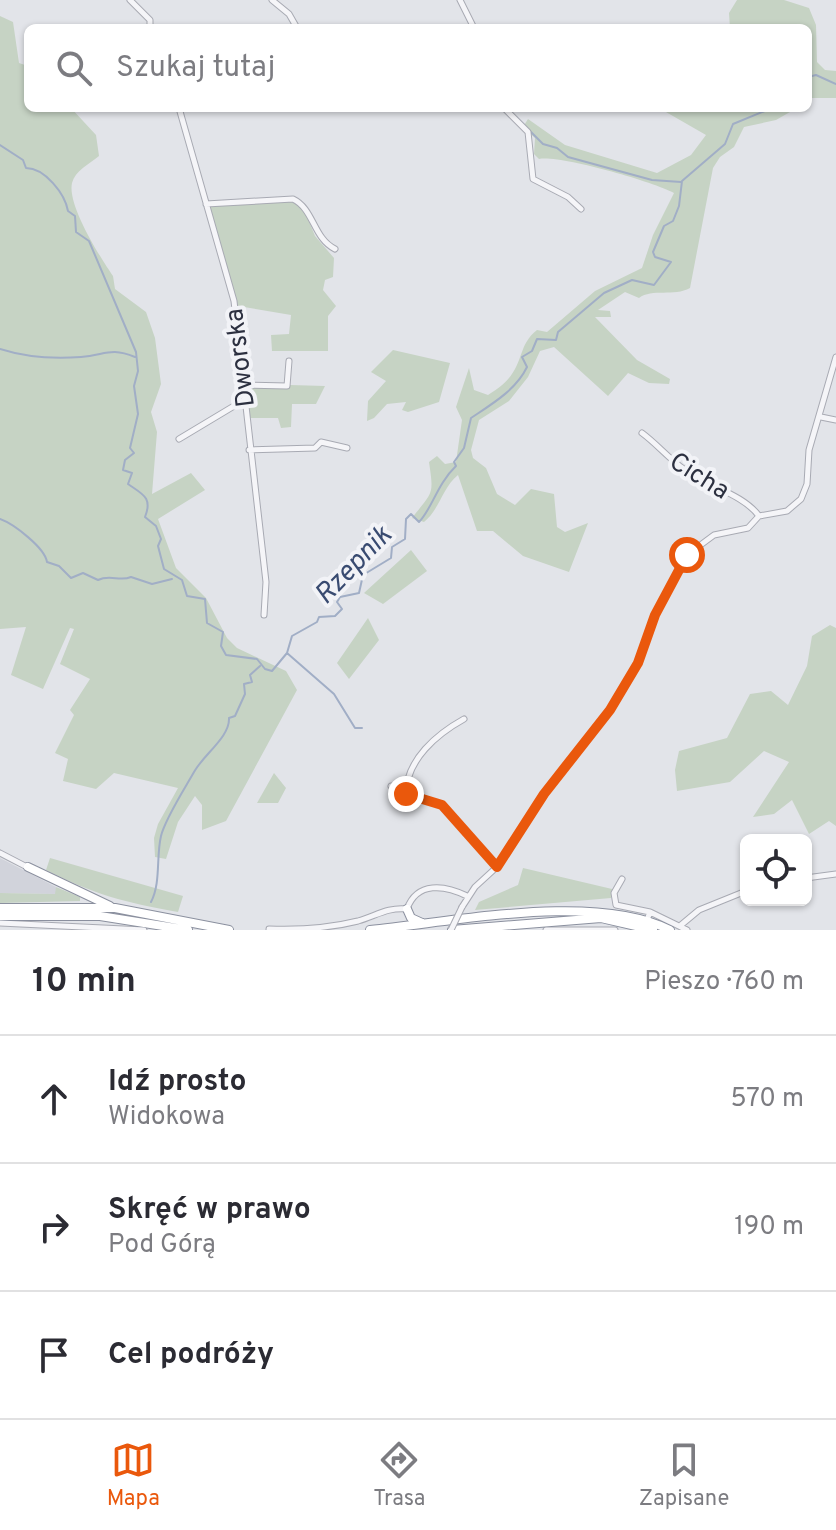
<!DOCTYPE html>
<html lang="pl">
<meta charset="utf-8">
<style>
body{margin:0;font-family:Overpass,sans-serif;background:#f7f7f7;color:#2b2b33}
.controls{position:absolute;right:24px;bottom:24px;display:grid;overflow:hidden;border-radius:12px;box-shadow:0 2px 6px #0004}
.controls button{width:72px;height:72px;display:grid;place-items:center;padding:0;border:0;border-bottom:2px solid #e1e1e2;background:#fff;color:#2b2b33;font:40px sans-serif}
.stop{position:absolute;width:24px;height:24px;margin:-18px;border:6px solid #ea580c;border-radius:50%;background:#fff}
.stop.end{background:#ea580c;border-color:#fff;box-shadow:0 2px 8px #0008}
.list{margin:0;padding:0;list-style:none}
h2{display:flex;justify-content:space-between;align-items:center;height:104px;margin:0;padding:0 32px;font-size:34px}
h2 small{font-size:26px;font-weight:400;color:#7c7c81}
.list li{display:grid;grid-template-columns:52px 1fr auto;gap:24px;align-items:center;box-sizing:border-box;height:128px;padding:0 32px;border-top:2px solid #e1e1e2}
.list b{display:block;font-size:30px;white-space:nowrap}
.list p{margin:0;font-size:26px;white-space:nowrap;color:#7c7c81}
.list em{font-size:26px;font-style:normal;color:#7c7c81}
.icon{flex:none;width:44px;height:44px;fill:none;stroke:currentColor;stroke-width:2;stroke-linecap:round;stroke-linejoin:round}
.map{position:relative;flex:none;width:836px;height:930px;overflow:hidden}
.search{position:absolute;background:#fff;box-shadow:0 2px 6px #0004;left:24px;right:24px;top:24px;height:88px;display:flex;align-items:center;gap:20px;box-sizing:border-box;padding:0 28px;border-radius:12px;color:#7c7c81;font-size:30px}
.sheet{height:488px;background:#fff}
nav{display:flex;justify-content:space-around;align-items:center;box-sizing:border-box;height:112px;border-top:2px solid #e1e1e2;background:#fff;font-size:22px;color:#7c7c81}
nav a{display:grid;justify-items:center;gap:4px}
nav .on{color:#ea580c}
.map>svg:first-child{display:block}
.built{fill:#d1d3db}
.green{fill:#c6d3c4}
.lines{fill:none;stroke-linecap:round;stroke-linejoin:round}
.stream{stroke:#a1aec6;stroke-width:2}
.minor-casing{stroke:#a8aab3;stroke-width:7}
.highway-casing{stroke:#8b909f;stroke-width:10}
.minor{stroke:#f5f5f8;stroke-width:5}
.highway{stroke:#fff;stroke-width:8}
.minor-bridge-casing{stroke:#a8aab3;stroke-width:7;stroke-linecap:butt}
.minor-bridge{stroke:#f5f5f8;stroke-width:5}
.route{stroke:#ea580c;stroke-width:10}
.labels{text-anchor:middle;stroke-width:8;stroke-linejoin:round;paint-order:stroke}
.street-label{font-size:26px;fill:#2c3040;stroke:#f2f3f7}
.water-label{font-size:28px;font-style:italic;fill:#394b71;stroke:#f2f3f7}
</style>
<div class="map">
<svg width="836" height="930" viewBox="0 0 836 930">
<rect width="100%" height="100%" fill="#e2e4e9"/>
<path class="built" d="M0,858l56,29v7l-56,-1z"/>
<path class="green" d="M737,0h47l25,8 7,17 1,37 8,8 11,1v27h-28v-70h-78l-1,-15z
M0,16l13,6 6,41 9,3v42h43l25,27 3,21c-10,8 -24,15 -27,27 -5,22 28,74 41,93l2,13 31,23 9,26 6,46 -10,28 6,20 -5,62 39,-21 14,17 -47,29 18,49 30,30 21,40 10,10 49,23 11,19 -71,131 -24,9v-25l-7,-9 -17,26 -12,37 -11,-2 -1,-19 4,-14 20,-36 -64,-15 -18,16 -33,-8 5,-22 -13,-6 19,-38 -4,-5 20,-31 -30,-15 14,-35 -4,-1 -27,61 -32,-14 15,-48 -26,2z
M659,108h138l-21,12 -32,7 -10,20 -14,10 -7,11 -23,120c-16,9 -38,0 -51,10l-14,-6 -27,18 12,1 1,6h-16l42,43 33,19 -1,5 -20,-1 -21,-10 -20,23 -54,-49 -14,4 -12,26 -19,24 -30,19 -8,30 2,8 13,10 11,26 18,11 16,-16 23,5 3,33 8,5 23,-9 -19,49 -46,-16 -30,-25h-16l-19,-56c-16,13 -18,34 -34,47l-12,-4c21,-27 22,-22 17,-56l8,-6 8,8 11,-2 6,-42 -6,-13 13,-39 5,22 14,5c41,-24 25,-46 49,-65l10,2 48,-41 47,-23 11,-33 21,-42c-23,-12 -114,-38 -135,-34l-5,-5 1,-16 -12,-11 5,-8 37,26 92,28 34,-18 15,-20z
M289,201l14,6 12,29 19,22 -1,19 -8,3 -2,10 13,16 -8,10v35h-56l-1,-16 18,-1 2,-19 -53,-9 -30,-100z
M393,350l57,13 -11,39 -31,10 -6,-2 4,-8 -19,2 -13,14 -7,3 1,-20 18,-20 -15,-9z
M290,385l35,1 -9,18h-24l-1,23 -10,1 -3,-10h-30l-3,-29z
M411,550l16,21 -44,33 -19,-11z
M368,618l11,22 -30,39 -12,-16z
M830,625l6,3v198l-7,-5 -20,13 -17,-34 -18,14 -21,3 36,-55 -25,-11 -34,31 -53,9 -2,-21 4,-19 48,-13 23,-44 21,-3 17,14 19,-39 5,-30z
M274,773l12,15 -8,15h-21z
M50,858l133,38 -5,16c-52,-9 -85,-18 -132,-42z
M523,868l89,21 -1,9 -136,12 4,-8 39,-17z
M56,887l24,10v4l-80,2v-10l55,1z"/>
<g class="lines">
<path class="stream" d="M808,77l8,-2 20,9
M495,108l9,3
M516,117l27,27 14,4 11,9 84,23 29,2
M0,145l23,15 3,8c19,0 39,26 42,43l7,5 1,16 13,9 47,111 2,19 -4,15 4,28 -8,34 4,5 -9,7 -2,10 9,3 -4,11c14,10 25,13 17,33l11,9 5,13 -3,7 6,23 18,11 5,16 18,3 2,24 16,9 -2,14 5,9 31,4 8,10 7,2 15,-18 5,-17 25,-14 2,-5 16,-1 7,-7 -5,-7 3,-5 19,-4 4,-18 28,-17 1,-11 13,-8 1,-20 5,-5 8,8c13,-13 18,-38 37,-56l-2,-4 10,-14 7,-30c21,-14 45,-28 56,-51l-5,-10 10,-6 5,-12 19,1 2,-8 46,-39 28,-13 22,5 17,-23 -16,-5 -2,-5 11,-26 9,-5 6,-15 3,-25 43,-37 8,-20 39,-16
M0,349c25,8 55,10 81,8 25,-2 29,-10 54,0
M0,519c14,5 45,29 47,43l12,4 12,12 12,-5 15,7c12,-6 22,2 33,-3l21,7 20,-5
M287,653l47,41 21,34h7
M151,902c10,-19 5,-45 10,-66 4,-17 24,-48 33,-64 10,-18 36,-35 35,-54l6,-2 10,-22 -1,-10 8,-2 -2,-7 10,-9"/>
<g class="minor-casing">
<path id="minor" d="M130,0l20,20v8
M272,0l17,14 8,14
M460,0l14,28
M179,108l55,193 32,281 -2,33
M504,108l24,24 5,47 35,18 13,12
M206,204l87,-5c21,10 20,39 42,50
M243,385l44,1 2,-25
M821,417l15,3
M642,433c15,11 27,26 43,37 22,16 58,24 74,46
M179,439l65,-39
M249,450l66,-2 6,-6 26,6
M391,786l51,19 55,62
M406,793c1,-34 31,-59 58,-74
M0,853l27,14
M806,878l30,-4
M622,879l-8,14 2,12 34,7
M462,907l13,-20 24,-22 45,-71 66,-84 28,-47 17,-48 32,-60 27,-20 34,-7 11,-12 28,-5 14,-12 6,-15 2,-34 27,-93
M647,920l3,-8 37,18
M0,923l144,7
M681,925l18,-15 47,-19
M269,929c28,1 61,-1 89,-8 18,-5 29,-14 49,-12 10,-28 38,-24 60,-13
M546,930h69"/>
</g>
<g class="highway-casing">
<path id="highway" d="M28,867l82,39
M0,908h115l114,22
M407,909l4,9 11,5
M0,916h100l88,14
M370,930c85,-8 224,-38 300,0
M452,930l149,-12 52,12"/>
</g>
<use href="#minor" class="minor"/>
<use href="#highway" class="highway"/>
<g class="minor-bridge-casing">
<path id="minor-bridge" d="M451,930l11,-23"/>
</g>
<use href="#minor-bridge" class="minor-bridge"/>
</g>
<g class="lines">
<path class="route" d="M406,794l36,11 55,62 47,-73 66,-84 28,-47 17,-48 32,-60"/>
</g>
<g class="labels">
<g class="street-label">
<text transform="translate(239 358) rotate(-97)" y="9">Dworska</text>
<text transform="translate(700 475) rotate(32)" y="9">Cicha</text>
</g>
<g class="water-label">
<text transform="translate(352 564) rotate(-46)" y="10">Rzepnik</text>
</g>
</g>
</svg>
<div class="controls">
<button><svg class="icon" aria-label="locate" viewBox="0 0 24 24"><circle cx="12" cy="12" r="6"/><path d="M12 2v4M12 18v4M2 12h4M18 12h4"/></svg></button>
</div>
<div class="stop" style="left:687px;top:555px"></div>
<div class="stop end" style="left:406px;top:794px"></div>
<div class="search"><svg class="icon" aria-label="search" viewBox="0 0 24 24"><circle cx="10" cy="10" r="6"/><path d="M15 15l6 6"/></svg>Szukaj tutaj</div>
</div>
<section class="sheet">
<h2>10 min<small>Pieszo · 760 m</small></h2>
<ul class="list">
<li><svg class="icon" aria-label="ahead" viewBox="0 0 24 24"><path d="M12 20V5M6 11l6-6 6 6"/></svg><div><b>Idź prosto</b><p>Widokowa</p></div><em>570 m</em></li>
<li><svg class="icon" aria-label="right" viewBox="0 0 24 24"><path d="M7 20v-9h11M14 6l5 5-5 5"/></svg><div><b>Skręć w prawo</b><p>Pod Górą</p></div><em>190 m</em></li>
<li><svg class="icon" aria-label="arrive" viewBox="0 0 24 24"><path d="M6 21V4h12l-3 4 3 4H6"/></svg><div><b>Cel podróży</b></div></li>
</ul>
</section>
<nav>
<a class="on"><svg class="icon" aria-label="map" viewBox="0 0 24 24"><path d="M3 6l6-2 6 2 6-2v14l-6 2-6-2-6 2zM9 4v14M15 6v14"/></svg>Mapa</a>
<a><svg class="icon" aria-label="directions" viewBox="0 0 24 24"><path d="M12 3l9 9-9 9-9-9zM9 14v-3h6M13 9l2 2-2 2"/></svg>Trasa</a>
<a><svg class="icon" aria-label="saved" viewBox="0 0 24 24"><path d="M7 4h10v16l-5-4-5 4z"/></svg>Zapisane</a>
</nav>
